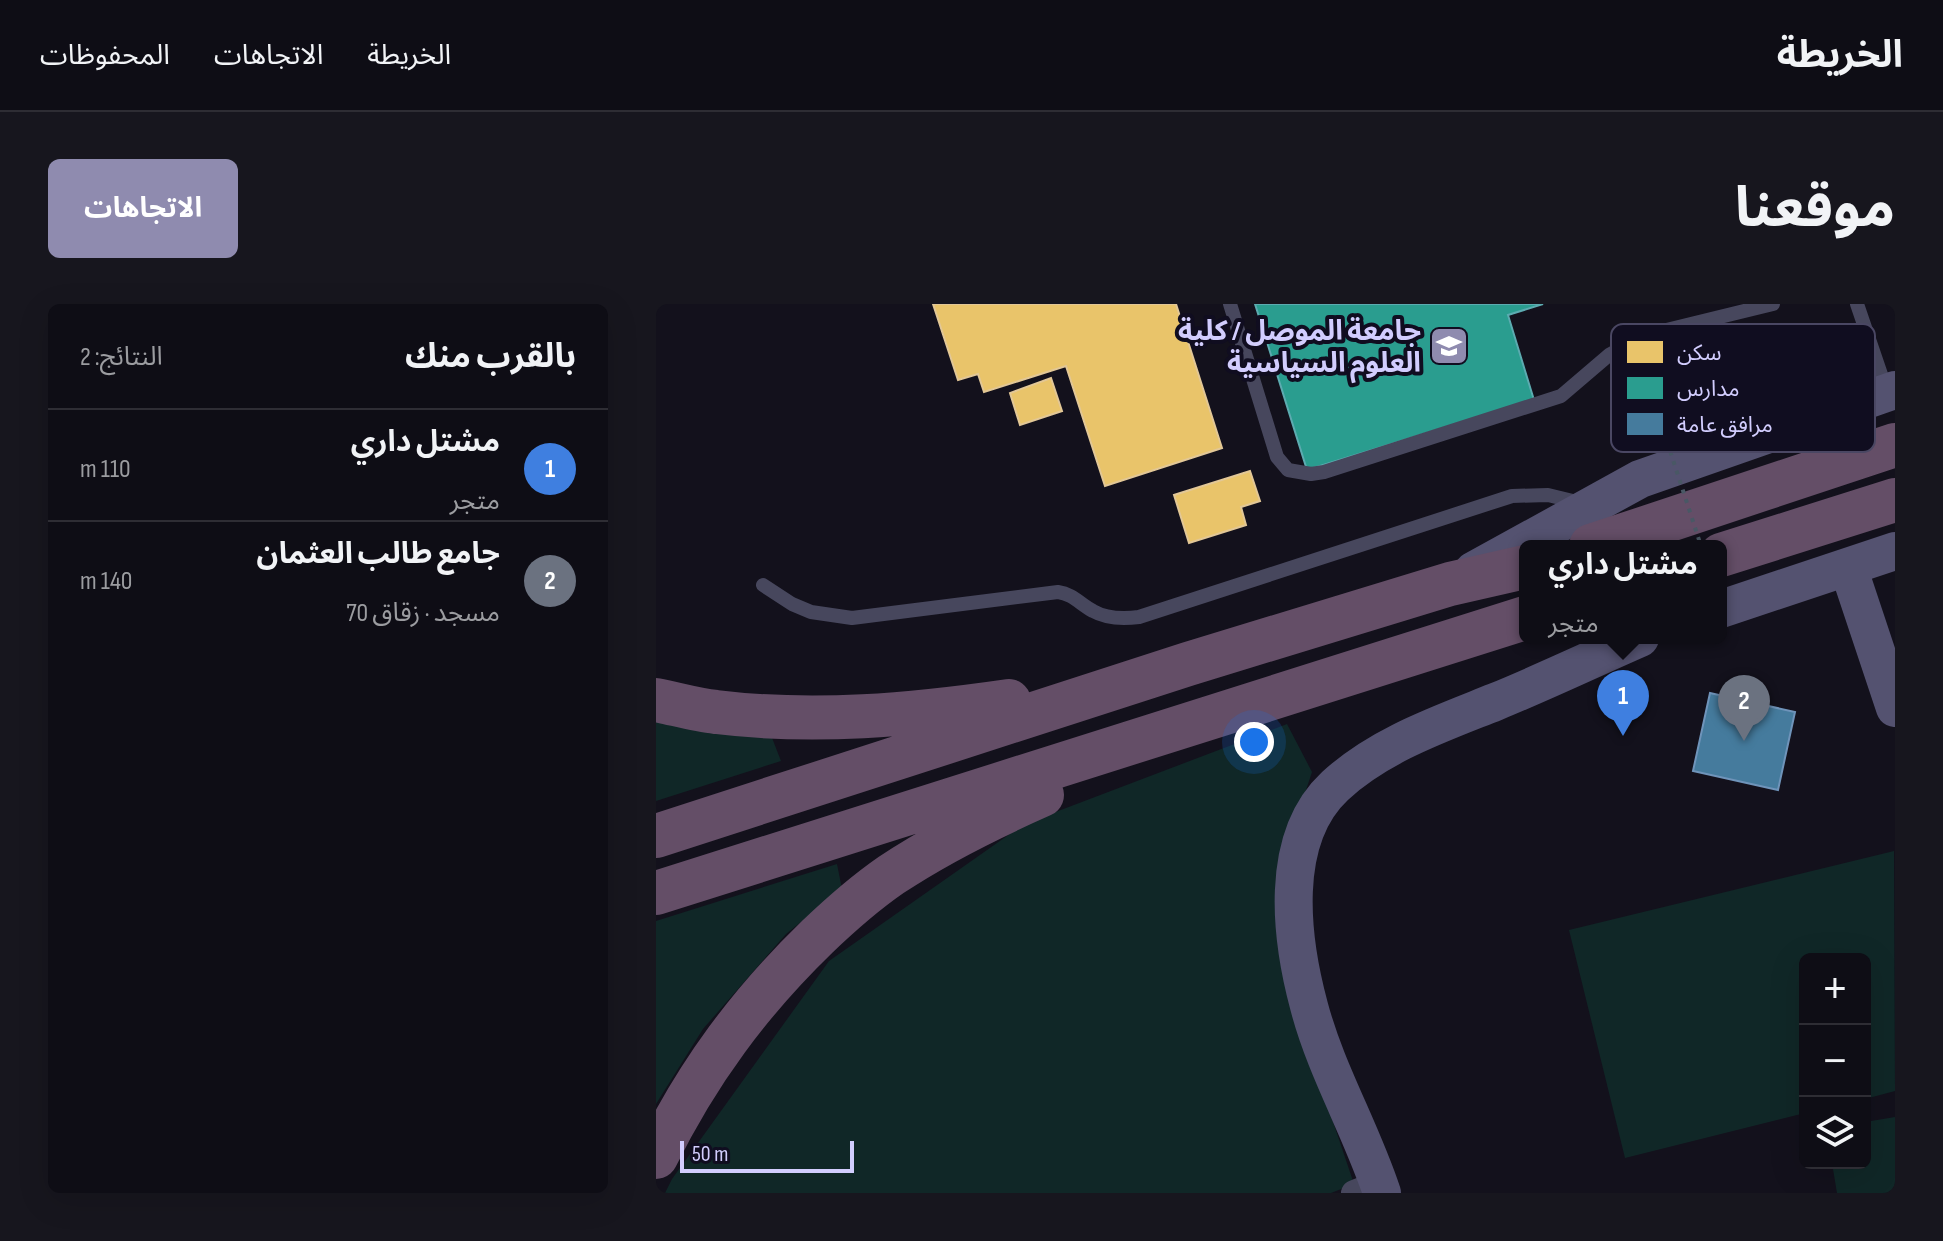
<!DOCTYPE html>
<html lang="ar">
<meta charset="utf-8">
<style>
body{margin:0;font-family:"Sofia Sans Condensed","Noto Sans Arabic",sans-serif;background:#17161e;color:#f1f3f6;direction:rtl}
.controls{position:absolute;right:24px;bottom:24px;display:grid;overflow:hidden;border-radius:12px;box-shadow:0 8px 32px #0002}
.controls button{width:72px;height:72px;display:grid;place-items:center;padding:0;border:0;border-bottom:2px solid #2e2d34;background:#0e0d15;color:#f1f3f6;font:40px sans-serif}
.scale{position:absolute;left:24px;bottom:20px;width:174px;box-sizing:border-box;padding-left:8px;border:4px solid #d2cdfe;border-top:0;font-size:22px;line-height:28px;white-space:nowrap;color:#d2cdfe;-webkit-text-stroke:6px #100d20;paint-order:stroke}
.you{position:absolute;left:598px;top:438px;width:28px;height:28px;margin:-20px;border:6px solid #fff;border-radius:50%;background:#1a73e8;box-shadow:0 0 0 12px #1a73e833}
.badge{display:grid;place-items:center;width:52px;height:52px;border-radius:50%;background:#8f8baf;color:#fff;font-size:26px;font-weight:700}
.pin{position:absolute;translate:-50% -66px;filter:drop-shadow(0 2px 4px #0008)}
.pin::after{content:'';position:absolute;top:42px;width:28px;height:24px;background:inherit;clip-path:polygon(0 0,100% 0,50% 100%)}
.popup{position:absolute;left:863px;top:236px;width:208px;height:104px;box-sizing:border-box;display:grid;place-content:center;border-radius:12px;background:#0e0d15;filter:drop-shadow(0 2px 6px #0005);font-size:26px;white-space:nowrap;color:#9b9ca0}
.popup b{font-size:30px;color:#f1f3f6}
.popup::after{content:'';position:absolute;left:50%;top:100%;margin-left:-16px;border:16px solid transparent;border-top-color:#0e0d15}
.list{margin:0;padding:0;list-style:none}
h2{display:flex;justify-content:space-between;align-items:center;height:104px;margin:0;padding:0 32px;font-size:34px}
h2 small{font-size:26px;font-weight:400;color:#9b9ca0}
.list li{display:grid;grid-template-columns:52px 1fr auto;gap:24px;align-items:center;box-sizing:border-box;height:112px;padding:0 32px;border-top:2px solid #2e2d34}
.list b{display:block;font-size:30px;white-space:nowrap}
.list p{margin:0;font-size:26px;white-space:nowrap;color:#9b9ca0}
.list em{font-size:26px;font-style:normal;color:#9b9ca0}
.icon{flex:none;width:44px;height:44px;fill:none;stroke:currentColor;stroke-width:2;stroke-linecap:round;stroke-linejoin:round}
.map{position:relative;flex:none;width:1239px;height:889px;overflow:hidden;direction:ltr;border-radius:12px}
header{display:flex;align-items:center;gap:48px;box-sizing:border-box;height:112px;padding:0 40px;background:#0e0d15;border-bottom:2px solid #2e2d34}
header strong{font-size:38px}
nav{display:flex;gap:44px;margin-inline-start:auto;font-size:28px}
.intro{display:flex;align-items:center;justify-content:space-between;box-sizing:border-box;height:192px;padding:0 48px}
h1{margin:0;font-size:56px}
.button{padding:20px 36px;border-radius:12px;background:#8f8baf;color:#fff;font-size:28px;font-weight:700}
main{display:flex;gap:48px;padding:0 48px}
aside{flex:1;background:#0e0d15;border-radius:12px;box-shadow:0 8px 32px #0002}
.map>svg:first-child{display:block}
.green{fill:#102727}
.homes{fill:#e9c46a;stroke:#e2c796;stroke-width:2}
.schools{fill:#2a9d8f;stroke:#5cabb0;stroke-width:2}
.public{fill:#457b9d;stroke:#6f94ba;stroke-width:2}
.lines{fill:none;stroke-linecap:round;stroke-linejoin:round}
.path{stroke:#495865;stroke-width:4;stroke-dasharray:4 6;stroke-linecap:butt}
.lane{stroke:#47475d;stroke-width:14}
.street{stroke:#47475d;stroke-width:26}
.secondary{stroke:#545270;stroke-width:38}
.highway{stroke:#644e67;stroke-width:44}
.path-bridge{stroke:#495865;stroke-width:4;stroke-dasharray:4 6;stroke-linecap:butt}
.labels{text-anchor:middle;stroke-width:8;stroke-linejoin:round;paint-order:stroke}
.poi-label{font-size:28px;font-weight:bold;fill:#d2cdfe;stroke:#100d20;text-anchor:end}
.key{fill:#100d20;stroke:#4a4763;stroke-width:2}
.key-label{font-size:22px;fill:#d2cdfe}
</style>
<header>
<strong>الخريطة</strong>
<nav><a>الخريطة</a><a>الاتجاهات</a><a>المحفوظات</a></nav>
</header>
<div class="intro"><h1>موقعنا</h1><a class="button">الاتجاهات</a></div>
<main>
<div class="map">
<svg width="1239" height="889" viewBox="0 0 1239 889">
<rect width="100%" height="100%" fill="#13111c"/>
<path class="green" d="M0,416l113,10 12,31 -125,40z
M631,420l25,48 -25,75 -2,132 69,205 -23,9h-666l7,-14 157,-218 195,-137z
M1238,547l1,240 -30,8v-140h-60v154l-180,45 -56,-228z
M181,560l5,25 -56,45 -83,95 -47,75v-183z
M1239,813v76h-58l-5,-30h33v-41z"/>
<path class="homes" d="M277,0h243l46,144 -117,38 -39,-120 -82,26 -6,-18 -20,6z
M1149,27l6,20 -40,11 -6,-20z
M1090,39l11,33 -58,18 -11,-32z
M1022,64l8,21 -35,13 -8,-21z
M395,74l11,33 -42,14 -10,-32z
M594,167l10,30 -19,6 5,18 -57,18 -15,-48z"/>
<path class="schools" d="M599,0h288l-35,11 26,85 -227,70z"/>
<path class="public" d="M1054,389l85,19 -17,78 -85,-19z"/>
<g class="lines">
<path class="path" d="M1005,119l103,-32 4,12"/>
<path class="lane" d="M574,0l47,153 11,13 23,4 13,-2 237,-76 48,-41 37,-20 127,-31
M1201,0l30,88
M107,281l29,19 19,8 41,6 206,-26c15,2 22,12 35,19 14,8 30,8 46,6l373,-121 36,-1 33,8"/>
<path class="street" d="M698,889l25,-10"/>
<path class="secondary" d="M1192,263l47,141
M817,267l167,-92 255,-89
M1065,305l174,-58
M726,889c-21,-64 -56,-122 -73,-187 -18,-67 -31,-167 26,-220 44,-41 105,-62 160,-84 49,-20 97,-43 145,-64"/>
<path class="highway" d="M935,242l304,-101
M1065,251l174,-55
M0,396c20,4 40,10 60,12 98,12 196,3 293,-11
M0,532l532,-172 262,-80 75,-17
M0,589l869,-275
M0,853c42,-85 93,-154 161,-220 23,-22 48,-44 74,-62 48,-32 99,-57 151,-80"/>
<path class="path-bridge" d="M1005,119l40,123"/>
</g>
<defs>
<g id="university-square" transform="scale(2)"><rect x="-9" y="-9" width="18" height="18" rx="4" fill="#8f8baf" stroke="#100d20"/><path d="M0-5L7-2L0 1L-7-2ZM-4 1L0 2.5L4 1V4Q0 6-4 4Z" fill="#fff"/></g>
</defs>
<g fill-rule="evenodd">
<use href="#university-square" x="793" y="42"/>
</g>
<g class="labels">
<g class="poi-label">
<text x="765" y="36">جامعة الموصل / كلية<tspan x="765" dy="32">العلوم السياسية</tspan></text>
</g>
</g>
<rect x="955" y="20" width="264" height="128" rx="12" class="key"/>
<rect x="971" y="37" width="36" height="22" fill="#e9c46a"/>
<rect x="971" y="73" width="36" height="22" fill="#2a9d8f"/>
<rect x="971" y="109" width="36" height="22" fill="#457b9d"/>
<g class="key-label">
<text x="1021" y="56">سكن</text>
<text x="1021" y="92">مدارس</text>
<text x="1021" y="128">مرافق عامة</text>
</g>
</svg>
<div class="controls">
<button>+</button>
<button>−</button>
<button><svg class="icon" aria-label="layers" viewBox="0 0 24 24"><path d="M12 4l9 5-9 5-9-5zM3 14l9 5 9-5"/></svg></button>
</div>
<div class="scale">50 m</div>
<div class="you"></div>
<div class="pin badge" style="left:967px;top:432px;background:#3f7fe0">1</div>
<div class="popup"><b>مشتل داري</b>متجر</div>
<div class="pin badge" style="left:1088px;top:437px;background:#6b7280">2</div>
</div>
<aside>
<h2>بالقرب منك<small>النتائج: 2</small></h2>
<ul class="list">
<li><span class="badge" style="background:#3f7fe0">1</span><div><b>مشتل داري</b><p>متجر</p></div><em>110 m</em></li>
<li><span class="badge" style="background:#6b7280">2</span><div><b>جامع طالب العثمان</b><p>مسجد · زقاق 70</p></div><em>140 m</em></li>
</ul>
</aside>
</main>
